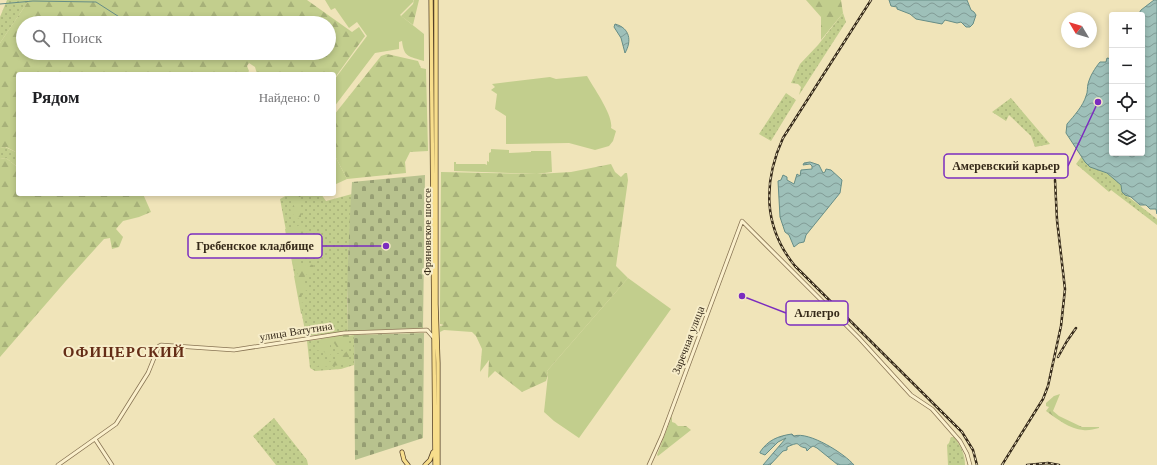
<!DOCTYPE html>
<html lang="ru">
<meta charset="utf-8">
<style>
body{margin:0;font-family:"Times New Roman",serif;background:#f6f6f6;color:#202124}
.controls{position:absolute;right:12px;top:12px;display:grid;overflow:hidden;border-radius:4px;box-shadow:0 2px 6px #0003}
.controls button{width:36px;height:36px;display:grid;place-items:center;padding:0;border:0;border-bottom:1px solid #e0e0e0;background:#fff;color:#202124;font:20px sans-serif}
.compass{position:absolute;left:1061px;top:12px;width:36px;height:36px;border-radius:50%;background:#fff;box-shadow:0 2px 6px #0003;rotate:308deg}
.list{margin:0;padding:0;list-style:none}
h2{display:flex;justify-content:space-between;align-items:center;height:52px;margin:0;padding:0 16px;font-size:17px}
h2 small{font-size:13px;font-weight:400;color:#757577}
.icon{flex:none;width:22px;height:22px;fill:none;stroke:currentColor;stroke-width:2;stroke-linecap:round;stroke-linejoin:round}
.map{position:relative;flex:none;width:1157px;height:465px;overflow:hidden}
.search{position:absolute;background:#fff;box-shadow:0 2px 6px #0003;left:16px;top:16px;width:320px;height:44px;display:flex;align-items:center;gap:10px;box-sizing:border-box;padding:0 14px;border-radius:22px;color:#757577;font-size:15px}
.panel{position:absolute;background:#fff;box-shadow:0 2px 6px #0003;left:16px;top:72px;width:320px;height:124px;border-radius:4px}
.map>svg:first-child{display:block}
.grass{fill:url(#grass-dots)}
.forest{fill:url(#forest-firs);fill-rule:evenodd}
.cemetery{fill:url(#cemetery-stones)}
.green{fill:#c2ce8d}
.water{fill:url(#water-waves);stroke:#668d86}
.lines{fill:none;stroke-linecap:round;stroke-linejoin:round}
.stream{stroke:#668d86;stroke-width:1}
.minor-casing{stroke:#877353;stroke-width:4.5}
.major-casing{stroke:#544028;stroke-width:5}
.minor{stroke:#fbf0cc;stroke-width:3}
.major{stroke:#f8de8c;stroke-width:3.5}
.rail-casing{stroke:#352919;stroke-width:2.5}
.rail{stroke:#f7edc9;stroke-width:1;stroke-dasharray:3;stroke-linecap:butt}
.labels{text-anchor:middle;stroke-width:4;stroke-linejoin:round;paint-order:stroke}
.street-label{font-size:11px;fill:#352919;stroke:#f7edc9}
.district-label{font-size:15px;font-weight:bold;letter-spacing:1px;fill:#642c16;stroke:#f7edc9}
.leader{fill:none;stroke:#7b2cbf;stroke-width:1.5}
.callout-dot{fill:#7b2cbf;stroke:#f7edc9;stroke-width:1.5}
.callout{fill:#f7edc9;stroke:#7b2cbf;stroke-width:1.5}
.callout-label{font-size:12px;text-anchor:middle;font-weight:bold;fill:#352919}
</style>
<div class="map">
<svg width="1157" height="465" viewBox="0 0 1157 465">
<defs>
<pattern id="grass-dots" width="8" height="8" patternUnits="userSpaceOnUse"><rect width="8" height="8" fill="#c2ce8d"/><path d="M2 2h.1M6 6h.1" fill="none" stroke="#a7b179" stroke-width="1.8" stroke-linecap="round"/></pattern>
<pattern id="forest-firs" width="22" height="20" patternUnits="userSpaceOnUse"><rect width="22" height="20" fill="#c2ce8d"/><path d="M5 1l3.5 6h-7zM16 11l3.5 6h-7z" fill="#a7b179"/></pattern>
<pattern id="cemetery-stones" width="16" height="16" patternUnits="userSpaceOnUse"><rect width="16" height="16" fill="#b8c28e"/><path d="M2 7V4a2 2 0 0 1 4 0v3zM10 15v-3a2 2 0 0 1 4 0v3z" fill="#969e73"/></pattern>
<pattern id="water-waves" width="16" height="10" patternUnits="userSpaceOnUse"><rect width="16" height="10" fill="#9ec0b9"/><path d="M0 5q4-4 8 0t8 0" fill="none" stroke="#829c96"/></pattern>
</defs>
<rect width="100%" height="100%" fill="#f0e4b9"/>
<path class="grass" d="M7,0h22l-29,43v-26z
M843,13l3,9 -47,73 2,-8 -3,-3 -7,-1 9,-19 18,-19z
M786,93l10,7 -25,41 -12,-7z
M1011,98l39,46 -15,3 -4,-11 -22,-21 -3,6 -14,-9z
M5,147l13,6v13h-2l-10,-8 -6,1v-11z
M1082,156c7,15 15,11 26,18 5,3 9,7 13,11l1,7 35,27v6l-46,-35 -2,2 -33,-28z
M289,194h32l5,7 26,-7 -4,64 1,21 -2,19 1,33 -42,5 -26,-137z
M354,335v30l-13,4 -26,2 -5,-3 -3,-27z
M274,418l33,42 1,5h-32l-23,-29z
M951,437h3c7,9 11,17 11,28h-17l-1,-20 2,-2z"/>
<path class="forest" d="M29,0h278l45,32 7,-5 6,9 -31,43v-5h-77l-2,-7 -6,-4 -2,3 2,5 -2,3h-229v79l-12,-6 -6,1v-105zM23,23h306v30h-306z
M414,0h5l-6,25 -12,-9 12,-12z
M806,0h35l2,13 -22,27v-23z
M387,54l31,7 3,7 5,1 2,82 -18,1 -5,10 1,11 -59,6 -13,-25v-39l47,-59z
M6,158l10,8h2v28h125l8,18 -12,5 -16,4 -7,8 7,8 -4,10 -7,2 -2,-11 -6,1 -39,43 -65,75v-198z
M611,164l4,8 6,5 4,-4h2l1,7 -12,86 12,12 -81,93 1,4 -2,6 -24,11 -27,-21 -7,7 1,-18 -9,12 2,-23 -6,-13 -4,-4 -28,-2 -4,2v-6l4,-1 -4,-1v-16l1,-136 96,2 34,-2z
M288,194h13l-3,13 3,5v6l-4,1 -6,-7 -1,-4 4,-2v-6l-6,-2z
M300,225l7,3 1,3 -8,9 -6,1 -8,-6 -1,-6 8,-1z
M300,243l5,1 -1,7 -4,4 1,6 -2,5 3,1 5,-3 6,1v4l-8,7 -2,7 5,4 -1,3 -2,1 -4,-2 -1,2 2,4 -1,3 4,4 -4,1 1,10 -1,1 -7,-38 3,-1 1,-4 -2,-5 -3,-1 -1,-8 9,-10 -2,-1z
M349,334v14l-4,-1 -1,3 -6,-1 -4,-6 -4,1v5l3,3 -4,4 -6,-5 -8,-1 6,-11z
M349,349v15l-27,3v-3l-6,3c1,-5 2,-7 7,-9l2,4 11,-1 -1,-4v-3l10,-1z
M1060,394l-7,17 6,5 23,11h17v1c-5,1 -11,3 -16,2 -13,-1 -26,-11 -37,-19l3,-4 -3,-1v-3l8,-7z
M672,416v6l3,1 3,3h8l5,4 -33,26 -1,-1z"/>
<path class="cemetery" d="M425,175l-2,153 -75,3c-2,-50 1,-99 4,-149z
M424,333l-1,105 -68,22 -1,-125z"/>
<path class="green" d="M325,0h88l1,1 -14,14 24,19v27c-15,-5 -20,-3 -22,-20l-3,1v7l-24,4 -41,54v-27l33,-44 -10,-14 -8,6 -14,-20 -4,2z
M587,76c6,11 27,40 24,52l5,3 -3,10 -4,5 -14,4 -26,-7 -63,1v-28l-11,-7 2,-15 -6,-4 4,-3 -3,-3 58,-7 6,2z
M491,149l18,1v3l22,-1v-1h20l1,21 -15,2 -83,-3v-9h2v2h29l2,1v-4l2,1v-9l2,-1z
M334,154l13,25 -13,6z
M628,278l43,31 -92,129 -25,-17 -10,-9 4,-37 -1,-4z"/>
<path class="water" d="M889,0h78l4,10 3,2 2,3 -3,9 -3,3h-4l-5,-5 -4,1 -12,-3 -3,4 -26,-5 -6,-5 -13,-5v-2l-6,-1z
M1154,0h3v214l-1,-5h-6l-4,-4h-6l-9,-8 -6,-2 -3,-3 -1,-7 -14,-12 -17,-6 -5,-5 -19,-29 1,-9c7,-8 16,-18 19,-28 2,-4 1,-9 2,-12 2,-8 7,-16 12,-22h6l1,-4 5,1v94h30v-138h-4l3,-5z
M615,24c15,4 17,17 10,29l-4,-15 -7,-11z
M810,162l9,3 4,8 2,-1 1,-3 5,1 11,10 -2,13 -34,42 -2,7 -5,1 -5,4 -5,-12 -4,-3 -5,-15 -2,-36 3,-1 2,-5 4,2v3l7,4 3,-10 3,2 1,-6 11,-1v-3l-2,-2 -7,1 1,-2z
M792,434l2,2c15,-5 51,18 60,29h-16l-21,-17 -4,-2 -3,2 -3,3 -1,-3c-12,-2 -3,-8 -19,-1v3l-4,1 -13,14h-7l23,-27 -8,4 -13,13 -5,-2v-1c8,-12 18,-16 32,-18z"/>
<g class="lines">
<path class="stream" d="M0,4l33,-3 63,1 28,18"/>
<g class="minor-casing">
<path id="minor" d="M95,439l17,26
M58,465l58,-41 32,-51 11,-27 2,-1 73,5 110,-17 83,-3 6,7
M649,465l13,-29 80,-215 117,117 52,57 21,14 28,32 7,13 3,11"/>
</g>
<g class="major-casing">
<path id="major" d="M431,0l4,465
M436,0v304l2,59v102
M402,452l2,8 4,5
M425,465l5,-5 3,-8"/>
</g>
<use href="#minor" class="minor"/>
<use href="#major" class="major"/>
<g class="rail-casing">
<path id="rail" d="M871,0l-88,138c-20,44 -20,89 12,128l167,166 11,18 4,15
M1058,357l9,-16 9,-13
M1002,465l41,-66 5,-13 13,-60 4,-37 -8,-69 -2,-40
M1027,465l21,-2 11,2"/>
</g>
<use href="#rail" class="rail"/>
</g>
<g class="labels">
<g class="street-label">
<text transform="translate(427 232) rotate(-90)" y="4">Фряновское шоссе</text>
<text transform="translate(296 331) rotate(-9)" y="4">улица Ватутина</text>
<text transform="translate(688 340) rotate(-69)" y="4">Заречная улица</text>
</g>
<g class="district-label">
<text x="124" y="357">ОФИЦЕРСКИЙ</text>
</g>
</g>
<path class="leader" d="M1098 102L1068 166M386 246L322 246M742 296L786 313"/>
<g class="callout-dot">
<circle cx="1098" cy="102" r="4"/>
<circle cx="386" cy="246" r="4"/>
<circle cx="742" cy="296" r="4"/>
</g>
<g class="callout">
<rect x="944" y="154" width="124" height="24" rx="4"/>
<rect x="188" y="234" width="134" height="24" rx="4"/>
<rect x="786" y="301" width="62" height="24" rx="4"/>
</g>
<g class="callout-label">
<text x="1006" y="170">Амеревский карьер</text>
<text x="255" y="250">Гребенское кладбище</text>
<text x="817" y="317">Аллегро</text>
</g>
</svg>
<div class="controls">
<button>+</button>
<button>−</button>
<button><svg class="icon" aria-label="locate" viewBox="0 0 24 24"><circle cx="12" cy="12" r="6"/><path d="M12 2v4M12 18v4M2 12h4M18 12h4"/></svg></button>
<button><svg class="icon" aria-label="layers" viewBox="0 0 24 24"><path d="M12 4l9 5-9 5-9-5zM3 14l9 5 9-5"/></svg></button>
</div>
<svg class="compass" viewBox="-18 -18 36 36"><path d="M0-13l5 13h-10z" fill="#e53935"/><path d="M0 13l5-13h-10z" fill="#757577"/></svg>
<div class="search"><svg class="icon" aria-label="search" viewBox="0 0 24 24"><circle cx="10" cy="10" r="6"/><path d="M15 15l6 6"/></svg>Поиск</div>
<section class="panel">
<h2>Рядом<small>Найдено: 0</small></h2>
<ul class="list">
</ul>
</section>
</div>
